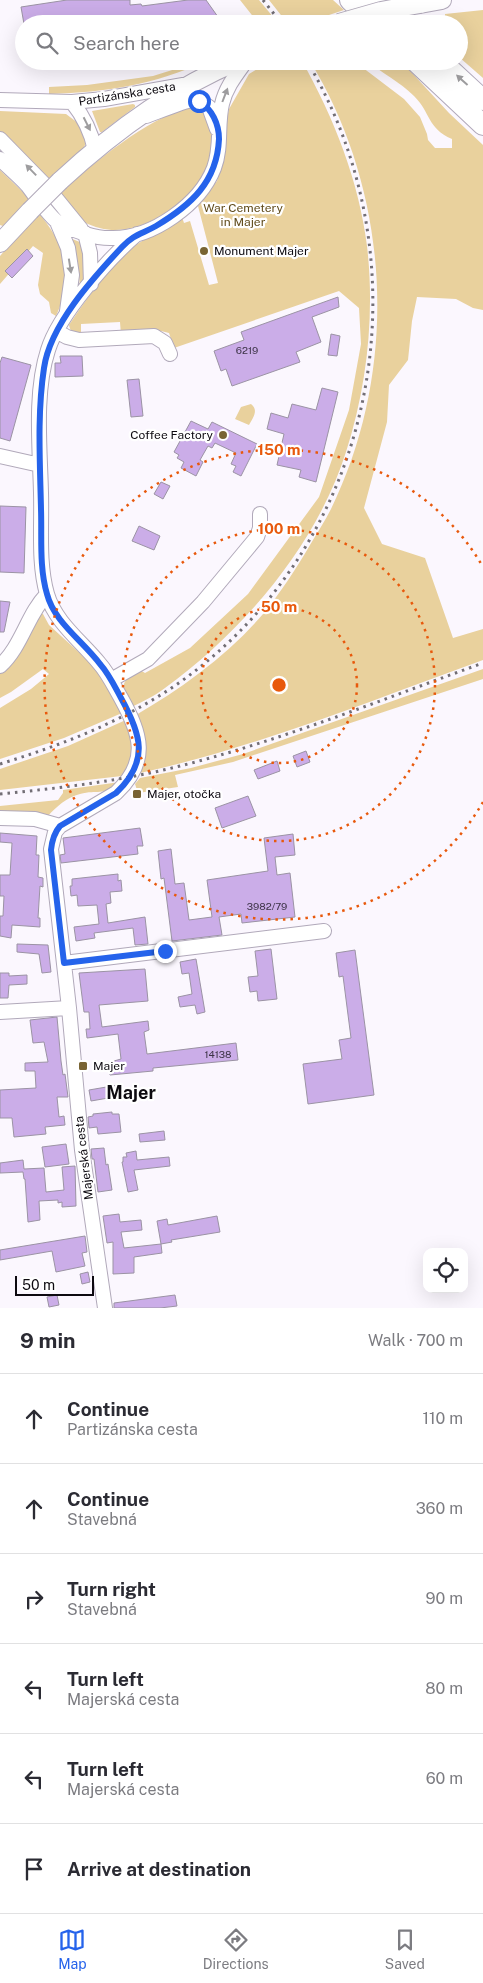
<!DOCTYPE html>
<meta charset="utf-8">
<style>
body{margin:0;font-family:"Public Sans",sans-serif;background:#f2f2f3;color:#2b2b33}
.controls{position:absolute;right:15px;bottom:15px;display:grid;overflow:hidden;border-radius:10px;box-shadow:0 5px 20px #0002}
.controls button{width:45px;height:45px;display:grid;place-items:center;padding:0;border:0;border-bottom:1px solid #e1e1e2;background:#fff;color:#2b2b33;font:25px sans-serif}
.scale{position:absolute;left:15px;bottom:12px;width:79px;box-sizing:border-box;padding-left:5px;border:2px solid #0d0a10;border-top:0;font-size:14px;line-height:18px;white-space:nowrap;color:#0d0a10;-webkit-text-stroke:4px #fff;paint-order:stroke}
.stop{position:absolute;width:15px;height:15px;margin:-11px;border:4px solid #2563eb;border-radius:50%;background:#fff}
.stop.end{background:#2563eb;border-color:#fff;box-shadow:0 1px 5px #0008}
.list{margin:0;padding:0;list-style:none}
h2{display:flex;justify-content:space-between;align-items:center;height:65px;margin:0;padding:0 20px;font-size:21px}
h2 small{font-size:16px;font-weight:400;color:#7c7c81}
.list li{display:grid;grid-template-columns:32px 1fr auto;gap:15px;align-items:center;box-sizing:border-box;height:90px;padding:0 20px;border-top:1px solid #e1e1e2}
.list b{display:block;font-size:19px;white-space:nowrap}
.list p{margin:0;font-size:16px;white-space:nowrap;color:#7c7c81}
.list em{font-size:16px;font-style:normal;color:#7c7c81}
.icon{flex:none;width:28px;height:28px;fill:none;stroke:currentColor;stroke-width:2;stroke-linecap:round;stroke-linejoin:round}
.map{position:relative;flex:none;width:483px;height:1308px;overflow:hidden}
.search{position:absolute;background:#fff;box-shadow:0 5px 20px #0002;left:15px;right:15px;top:15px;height:55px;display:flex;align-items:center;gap:12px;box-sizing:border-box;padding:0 18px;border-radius:28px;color:#7c7c81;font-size:19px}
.sheet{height:605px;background:#fff}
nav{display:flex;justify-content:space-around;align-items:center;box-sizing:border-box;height:70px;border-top:1px solid #e1e1e2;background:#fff;font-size:14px;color:#7c7c81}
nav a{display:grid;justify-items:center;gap:2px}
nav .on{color:#2563eb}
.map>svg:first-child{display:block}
.green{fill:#e9d19d}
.building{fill:#cbade8;stroke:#9b93a4}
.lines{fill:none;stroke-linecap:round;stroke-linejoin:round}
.minor-casing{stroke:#b1a9ba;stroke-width:16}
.major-casing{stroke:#b1a9ba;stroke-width:20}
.highway-casing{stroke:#b1a9ba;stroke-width:22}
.minor{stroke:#fff;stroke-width:14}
.major{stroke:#fff;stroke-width:18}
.highway{stroke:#fff;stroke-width:20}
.rail{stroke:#726e75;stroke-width:3;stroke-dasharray:2.5 5;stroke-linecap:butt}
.major-bridge-casing{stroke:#b1a9ba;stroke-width:20;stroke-linecap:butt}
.major-bridge{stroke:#fff;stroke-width:18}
.oneway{fill:#9e9d9f}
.route{stroke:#2563eb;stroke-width:6}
.ring{fill:none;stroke:#e8590c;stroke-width:2.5;stroke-dasharray:2.5 5}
.poi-dot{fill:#796433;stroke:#fff;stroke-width:2}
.labels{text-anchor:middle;stroke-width:4.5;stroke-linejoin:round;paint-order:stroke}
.number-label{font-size:10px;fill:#3c3346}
.street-label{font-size:12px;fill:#0d0a10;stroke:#fff}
.park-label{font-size:12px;fill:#604b1a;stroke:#fff}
.poi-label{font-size:12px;fill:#0d0a10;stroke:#fff;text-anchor:start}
.district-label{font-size:18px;font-weight:bold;fill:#0d0a10;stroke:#fff}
.centre{fill:#e8590c;stroke:#fff;stroke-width:2.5}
.ring-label{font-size:15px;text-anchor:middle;font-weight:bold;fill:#e8590c;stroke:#fff;stroke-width:4.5;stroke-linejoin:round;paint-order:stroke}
</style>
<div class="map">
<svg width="483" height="1308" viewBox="0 0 483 1308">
<rect width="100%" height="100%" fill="#fbf7fe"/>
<path class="green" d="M240,0h19l20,24h-20z
M269,0h64l11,10 -42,14h-14z
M483,10v68l-24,-21v-33h-22l8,-8v-2z
M201,61h6c-55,24 -98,31 -158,33v-7l38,-2 66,-9z
M270,61h32c32,57 57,120 65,185 8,68 0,141 -21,206 -30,94 -102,178 -181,236 -10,8 -22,13 -33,19 -11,-21 -14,-24 8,-37l5,3 45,-25 58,-54 71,-97 30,-87 12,-66 -2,-36 -20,-17 -165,57 -5,-15 -8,-2 -40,4 -1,-13 -39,2v11c-7,-2 -11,-3 -12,-10 19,-28 40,-59 67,-80 14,-10 31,-17 46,-28l2,6 6,-2 19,64 9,-2 -20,-77 19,-25 7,-24 1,-29 4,-19 20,-35z
M310,61h44l50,38 16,18 7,17 1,6 7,8h17v-9c-25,-11 -21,-26 -38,-43 -14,-14 -32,-23 -47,-35h34l48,52 34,32v165l-10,-2 -17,-9 -39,-2 -5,24 -4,39 -19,25 -2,37 -23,86 18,36 43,14 28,80 30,-9v31c-113,41 -225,87 -343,113 6,-25 7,-35 -4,-58 46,-27 92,-60 127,-101 18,-22 33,-45 47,-69 7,-12 15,-24 21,-36 69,-141 60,-315 -21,-448z
M133,104l2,1v2l-33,25h-2l-8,-21z
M192,105c6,3 12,7 16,12 10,14 2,51 -7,65 -5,8 -15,16 -22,21 -28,22 -61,37 -95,19 -10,-6 -18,-20 -26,-28 41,-35 83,-71 134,-89z
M0,111l66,3 12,9 8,20 -3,6 -33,30 -50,-47z
M0,170l30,29 -27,27 -3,-1z
M38,212c28,34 37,62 18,104l-5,-3 -2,-11 -9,-8 -2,-9 5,-32 -10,-7 -33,38v-28z
M70,238l12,5 5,13 -4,30 -3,3 -1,-16z
M251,404c8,6 2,14 -2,21l-14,-6 6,-12z
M41,613l2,1 6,11 45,41 28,47 -58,25 -64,21v-51l31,-19 18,-15 -6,-5 -32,23 -11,6v-29z
M483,669v10l-250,83 -58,13 3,12 -40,6 -3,-9 5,-6 51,-10 52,-14z
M128,719c4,21 8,39 -6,57l-122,14v-21l68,-23z
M120,782c-18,15 -22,7 -40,12 -13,3 -24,13 -32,22l-48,1v-11l58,-6 5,-7v-3z"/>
<path class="building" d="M67,0h63v5l11,-1 1,2 46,-6h18l17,24h-199l-3,-17z
M27,249l6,7 -21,22 -7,-7z
M338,297l1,10 -27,10 9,25 -25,10 4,10 -68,24 -6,-17 -5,2 -7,-20 30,-11 -3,-8z
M331,334l9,2 -3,20 -9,-1z
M60,356h22l1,20 -28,1v-14h6z
M2,357l29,8 -21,76 -10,-3v-75z
M139,379l4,37 -12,1 -4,-37z
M322,388l16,4 -22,90 -17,-5 2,-7 -24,-5 7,-31 -17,-5 4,-16 17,5 4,-14 24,6z
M191,421l17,8 4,-7 45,22 -16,32 -8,-4 3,-6 -5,-2 5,-11 -21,-10 -3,5 -4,-2 -8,14 3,2 -7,14 -15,-8 3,-6 -7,-4 2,-3 -5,-3z
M161,482l9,4 -7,13 -9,-5z
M0,506l26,1 -2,66 -24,-1z
M139,526l21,10 -6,14 -22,-9z
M0,601l10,1 -6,30h-4z
M306,751l4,11 -13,5 -4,-11z
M277,761l3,10 -22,8 -4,-9z
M248,796l8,20 -34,12 -7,-20z
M140,828l3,18h-6l1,8 -77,9 -1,-8 5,-1 -2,-16z
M0,833l37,3 -1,19h3l-1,22 5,1v9l-3,-1 -2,32h2v9l-28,-2 -1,13 -11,-2v-20h3l1,-20h-4v-21h10l2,-32 -12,-1z
M293,834l2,21 -20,2 2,18 13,-2 5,44 -53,6 -1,-9 -22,3 3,18 -50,6 -8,-63 -3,1 -3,-28 13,-2 4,35 9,-1 5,37 23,-3 -5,-37 61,-9 -4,-33z
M118,874v7l3,-1 1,11 -12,1 1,11 -5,1 2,19 37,-6 3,27 -13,1 -2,-17 -39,5 1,5 -19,3 -2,-14 25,-3 -2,-19 -19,1 -1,-11 -6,1 -1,-10h2v-7z
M17,944l31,1 3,27 -9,1 -3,-19 -22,-2z
M271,949l6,50 -19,2 -1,-10 -7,1 -2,-15 10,-1 -3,-25z
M355,950l19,145 -66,9 -5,-40 39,-5 -3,-19 12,-2 -8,-62 -4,1 -3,-24z
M196,959l9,53 -8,2 -2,-9 -15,2 -2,-10 14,-3 -3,-21 -7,1 -2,-12z
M145,969l3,32 -49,4 3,22 46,-6 1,9 -5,2 3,22 89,-11 2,17 -85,8v3l-43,4 -3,-12 14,-4 -3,-25 -31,4 -1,-9h4l-1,-17h-5l-5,-39z
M0,973h9v3l18,-1v9l-18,1 -1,13h-8z
M57,1017l4,44 2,14 2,-1 3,23h-11l2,20 5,-1 1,9 -20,2 1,7 -32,3 -2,-19h-12v-28l36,-2 -1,-17h-10v-8l23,-1 -4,-20 -11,1 -3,-23z
M118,1085l2,11 -29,5 -2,-11z
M112,1112v2h7l2,18 -23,2 -1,-7 -8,1 -1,-11 5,-1v-2z
M164,1131l1,9 -25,2 -1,-8z
M66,1144l3,20 -24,3 -3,-20z
M104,1148l2,17 2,-1 4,26 -14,2 -4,-33h-2l-1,-10z
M136,1151l1,9 32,-3 1,9 -36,4 4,20 -10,2 -6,-30h1v-5h4l-1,-4z
M23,1160l1,9 20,-1 2,24 18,-2 -2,-23 13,-1 1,40 -14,1v-5l-4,1v-3l-19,1 1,19 -12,2 -3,-43h-1l-1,-7 -23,1v-10z
M119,1214l1,8 21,-2 1,10 -21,2 3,16 37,-4 -4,-23 10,-2 1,6 49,-9 3,16 -49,8 1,2 -11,2 1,9 -28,4v16l-21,1v-32l-6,1 -4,-27z
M85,1236l2,16 -5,1 3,13 -29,6 -4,-21 -52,9v-10z
M88,1272l2,10 -8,2 -2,-10z
M57,1295l2,10 -10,2 -2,-10z
M175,1295l2,11 -17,2h-46v-5z"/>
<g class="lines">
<g class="minor-casing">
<path id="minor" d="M0,100l72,2 32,-3 79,-14
M72,102c12,15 19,29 23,48
M146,116c9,-3 42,-17 49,-16 5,1 9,4 14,7l8,22
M0,139l46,47 35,43
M0,159c9,9 19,17 27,26 8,10 22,32 32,38 15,8 37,16 54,15 40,0 87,-34 101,-70 8,-21 3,-43 8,-64 4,-17 14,-29 24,-43
M57,222l11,26 4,27 -5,36
M85,233l5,20 1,31
M56,331l11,6 12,3 75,-4 11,7 5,11
M0,456l40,9
M0,666c22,-20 27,-51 47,-72
M111,680l37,-21 55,-57 54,-65 3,-9v-14
M0,818l35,1 25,7
M64,963l260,-32
M0,1012l69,-4
M105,1308l-23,-158 -13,-142 -18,-159 4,-17 5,-6 56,-33c34,-32 25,-59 5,-95 -7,-12 -13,-25 -22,-35 -18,-22 -44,-41 -52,-69 -9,-31 -5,-69 -6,-101 -1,-45 -7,-100 7,-143 11,-36 61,-92 89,-116"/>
</g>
<g class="major-casing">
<path id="major" d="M420,4l22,-4
M60,181c53,-49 111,-92 178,-120
M0,243l30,-32"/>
</g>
<g class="highway-casing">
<path id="highway" d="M350,0l25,24
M373,0l26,24
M415,61l68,64
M441,61l42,39"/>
</g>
<use href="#minor" class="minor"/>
<use href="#major" class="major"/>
<use href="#highway" class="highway"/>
<path class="rail" d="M263,0l19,24
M0,764c65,-20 127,-44 183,-84 195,-141 246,-413 124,-619
M0,794c61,-6 121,-13 180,-28 103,-26 203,-67 303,-103"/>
<g class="major-bridge-casing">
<path id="major-bridge" d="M339,23l42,-12 39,-7
M30,211l30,-30"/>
</g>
<use href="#major-bridge" class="major-bridge"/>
</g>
<defs><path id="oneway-solid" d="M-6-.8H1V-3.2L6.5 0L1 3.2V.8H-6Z" transform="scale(1.25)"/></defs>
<g class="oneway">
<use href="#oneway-solid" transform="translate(462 80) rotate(-138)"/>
<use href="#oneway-solid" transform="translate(225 95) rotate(-69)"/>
<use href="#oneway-solid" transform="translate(87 124) rotate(63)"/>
<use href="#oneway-solid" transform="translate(31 170) rotate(-134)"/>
<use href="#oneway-solid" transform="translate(70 266) rotate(81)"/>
</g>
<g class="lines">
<path class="route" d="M165,951l-101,12 -13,-113c1,-10 3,-17 9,-24l56,-33c34,-32 25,-59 5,-95 -6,-11 -12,-24 -21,-34 -17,-23 -46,-42 -53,-70 -8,-27 -5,-57 -6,-85 -1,-47 -4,-95 3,-141 6,-43 49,-90 78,-121 12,-13 20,-13 34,-21 35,-21 61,-44 63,-87 0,-15 -7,-30 -20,-38"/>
</g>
<g class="ring">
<circle cx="279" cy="685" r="78"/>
<circle cx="279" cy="685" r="156"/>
<path d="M483 802A235 235 0 1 1 483 567"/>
</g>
<g class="poi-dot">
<circle cx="204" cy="251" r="5"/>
<circle cx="223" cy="435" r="5"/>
<rect x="132" y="789" width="10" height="10" rx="2.5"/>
<rect x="78" y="1061" width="10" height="10" rx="2.5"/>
</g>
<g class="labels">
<g class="number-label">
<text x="247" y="354">6219</text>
<text x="267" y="910">3982/79</text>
<text x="218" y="1058">14138</text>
</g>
<g class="street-label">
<text transform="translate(127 94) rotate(-9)" y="4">Partizánska cesta</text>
<text transform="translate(84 1158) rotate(-97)" y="4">Majerská cesta</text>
</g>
<g class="park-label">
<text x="243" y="212">War Cemetery<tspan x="243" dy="14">in Majer</tspan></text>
</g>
<g class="poi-label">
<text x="214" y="255">Monument Majer</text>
<text x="213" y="439" text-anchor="end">Coffee Factory</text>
<text x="147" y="798">Majer, otočka</text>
<text x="93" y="1070">Majer</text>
</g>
<g class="district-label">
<text x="131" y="1099">Majer</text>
</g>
</g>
<circle cx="279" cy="685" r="8" class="centre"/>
<g class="ring-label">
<text x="279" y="455">150 m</text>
<text x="279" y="534">100 m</text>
<text x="279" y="612">50 m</text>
</g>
</svg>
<div class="controls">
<button><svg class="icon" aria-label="locate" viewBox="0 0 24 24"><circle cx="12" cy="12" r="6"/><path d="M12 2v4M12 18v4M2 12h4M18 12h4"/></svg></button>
</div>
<div class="scale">50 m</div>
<div class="stop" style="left:199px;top:101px"></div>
<div class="stop end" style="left:165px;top:951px"></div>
<div class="search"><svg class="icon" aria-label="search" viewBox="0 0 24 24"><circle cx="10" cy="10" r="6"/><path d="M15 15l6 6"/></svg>Search here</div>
</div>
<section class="sheet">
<h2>9 min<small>Walk · 700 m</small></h2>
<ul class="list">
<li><svg class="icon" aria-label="ahead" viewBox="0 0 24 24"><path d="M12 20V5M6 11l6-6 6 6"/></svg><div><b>Continue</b><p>Partizánska cesta</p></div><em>110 m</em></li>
<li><svg class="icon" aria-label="ahead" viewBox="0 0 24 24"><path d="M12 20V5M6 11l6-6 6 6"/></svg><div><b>Continue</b><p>Stavebná</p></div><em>360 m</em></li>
<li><svg class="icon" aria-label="right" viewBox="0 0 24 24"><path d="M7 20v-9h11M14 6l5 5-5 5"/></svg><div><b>Turn right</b><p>Stavebná</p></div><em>90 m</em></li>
<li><svg class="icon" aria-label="left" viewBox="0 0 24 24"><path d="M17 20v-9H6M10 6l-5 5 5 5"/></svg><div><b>Turn left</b><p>Majerská cesta</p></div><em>80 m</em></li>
<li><svg class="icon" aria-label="left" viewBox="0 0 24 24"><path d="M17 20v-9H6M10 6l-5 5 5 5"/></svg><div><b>Turn left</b><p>Majerská cesta</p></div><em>60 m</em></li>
<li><svg class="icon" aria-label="arrive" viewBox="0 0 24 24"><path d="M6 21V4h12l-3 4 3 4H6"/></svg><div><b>Arrive at destination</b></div></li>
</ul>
</section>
<nav>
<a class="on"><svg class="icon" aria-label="map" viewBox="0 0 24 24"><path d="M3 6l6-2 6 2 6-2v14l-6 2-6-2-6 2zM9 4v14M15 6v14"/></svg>Map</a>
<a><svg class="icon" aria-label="directions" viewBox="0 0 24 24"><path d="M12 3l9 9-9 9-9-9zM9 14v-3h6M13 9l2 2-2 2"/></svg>Directions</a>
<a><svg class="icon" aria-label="saved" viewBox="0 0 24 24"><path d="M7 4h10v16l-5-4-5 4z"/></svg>Saved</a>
</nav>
